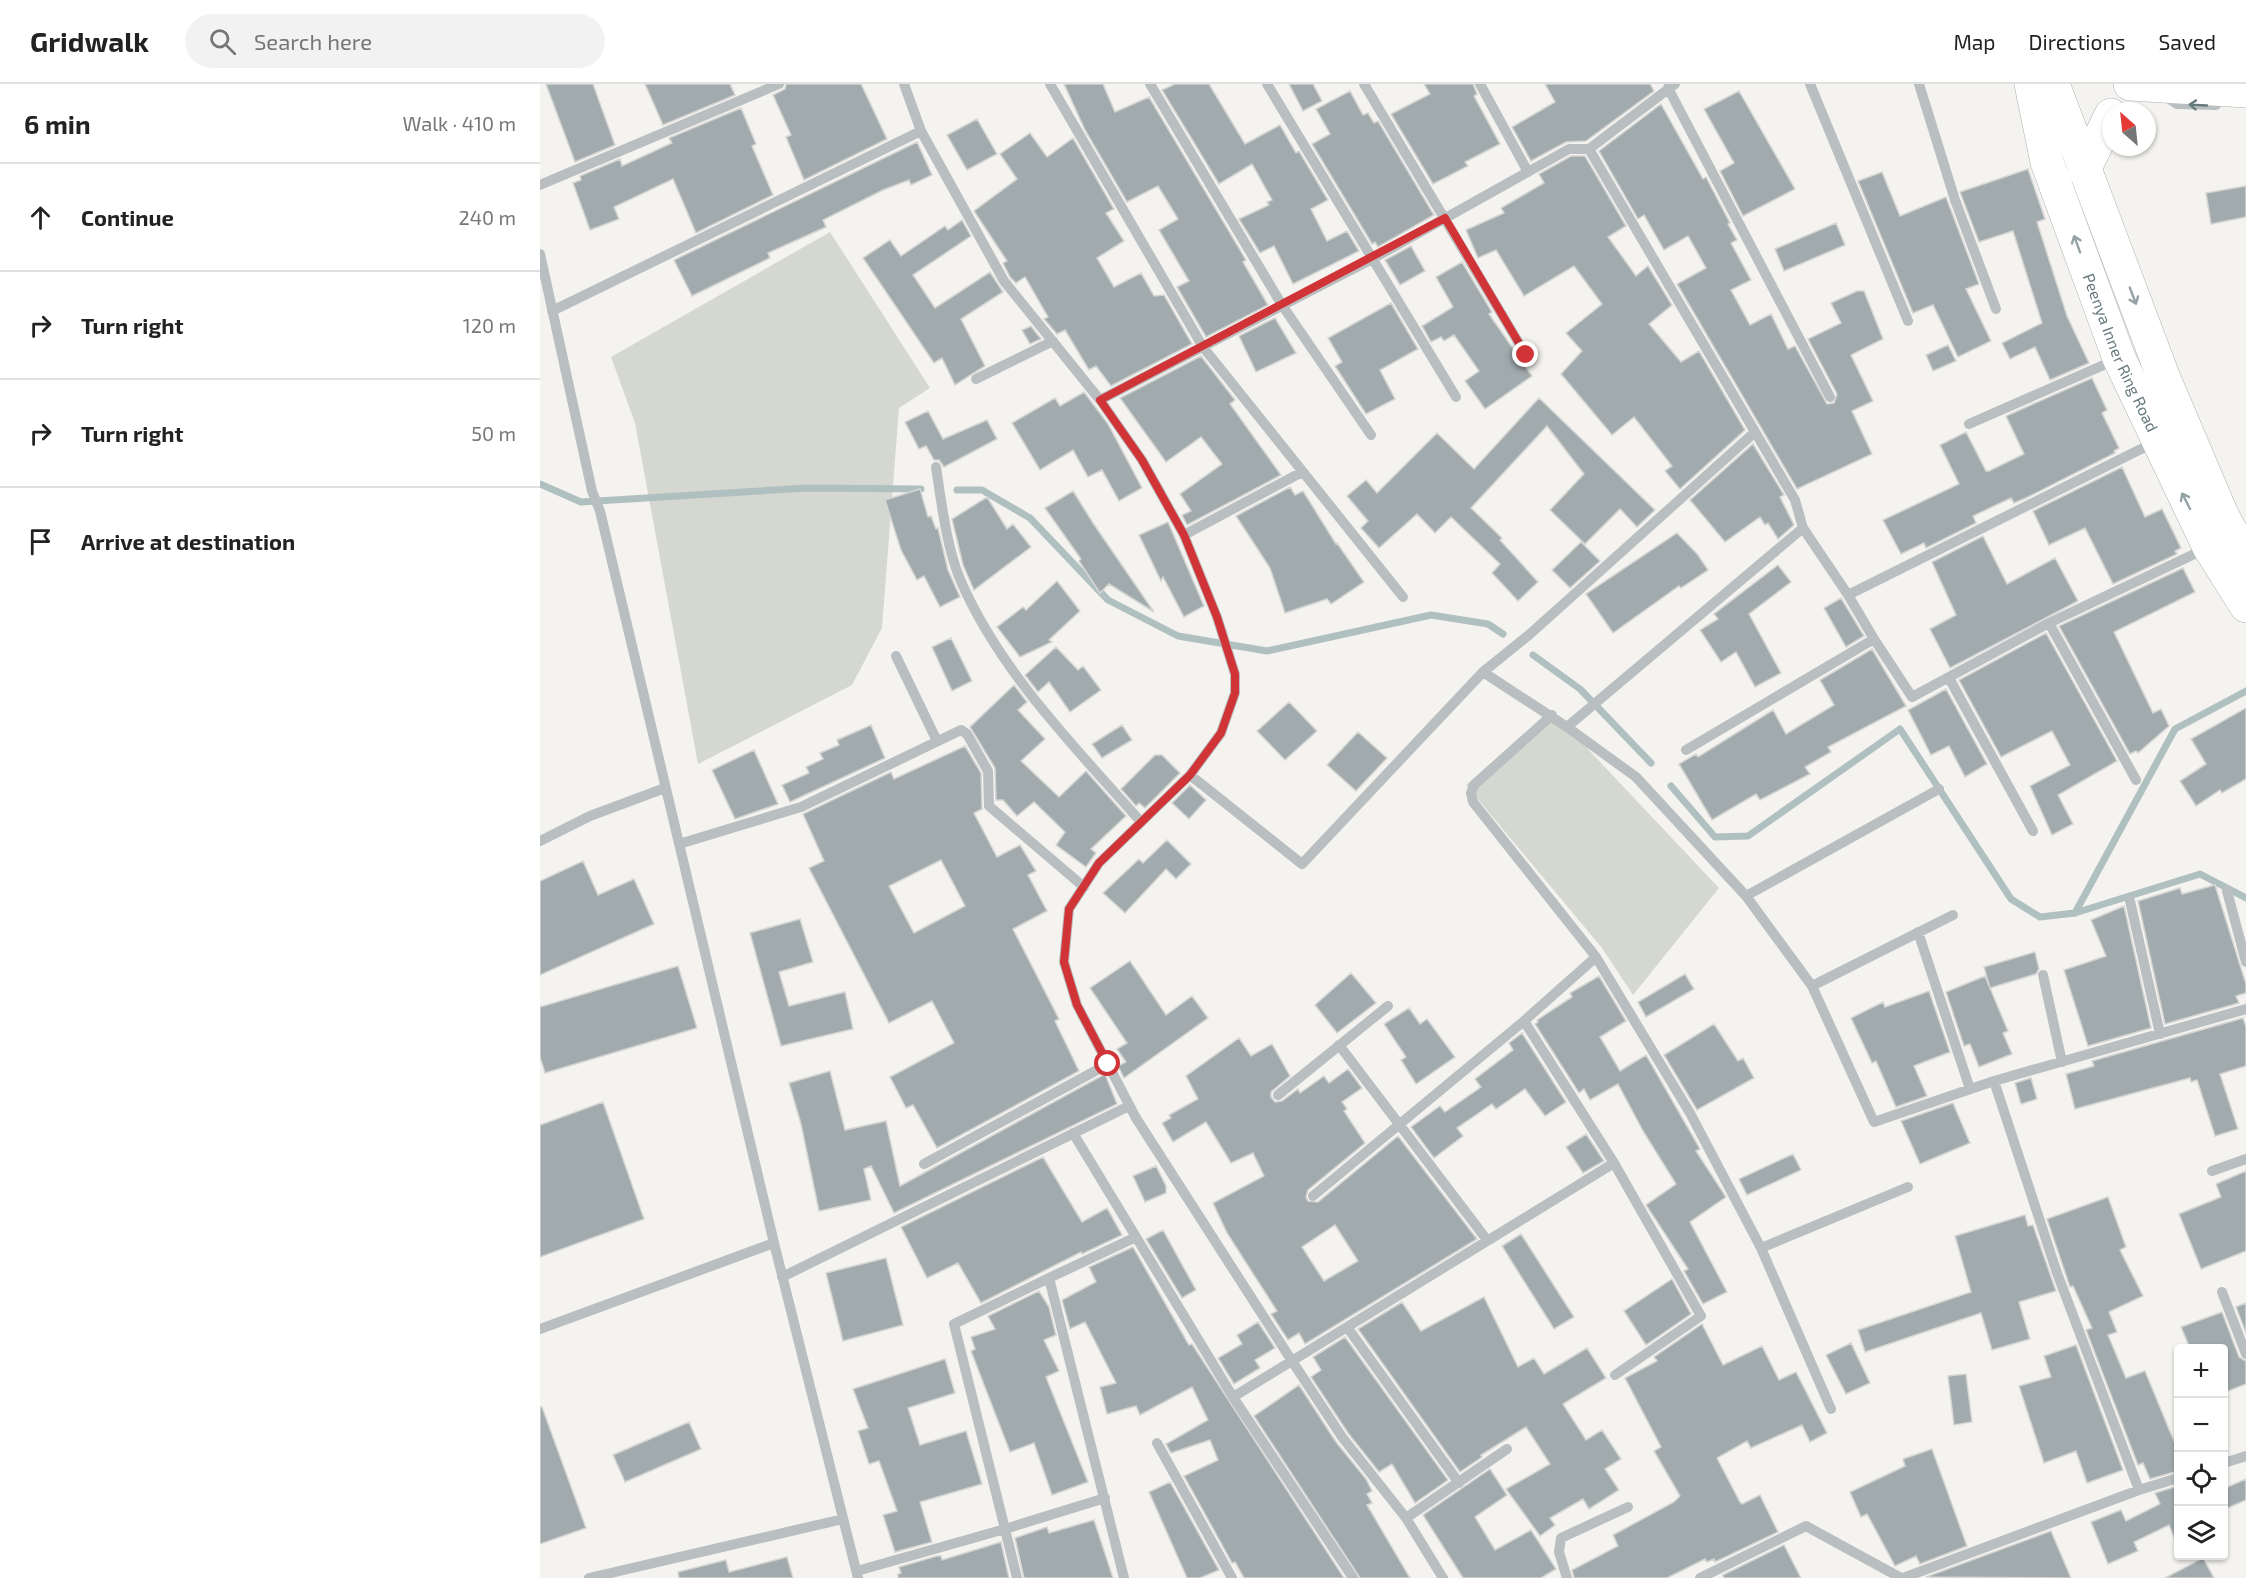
<!DOCTYPE html>
<meta charset="utf-8">
<style>
body{margin:0;font-family:"Exo 2",sans-serif;background:#f2f2f2;color:#222}
.controls{position:absolute;right:18px;bottom:18px;display:grid;overflow:hidden;border-radius:6px;box-shadow:0 2px 4px #0004}
.controls button{width:54px;height:54px;display:grid;place-items:center;padding:0;border:0;border-bottom:2px solid #e0e0e0;background:#fff;color:#222;font:30px sans-serif}
.compass{position:absolute;left:1562px;top:18px;width:54px;height:54px;border-radius:50%;background:#fff;box-shadow:0 2px 4px #0004;rotate:333deg}
.stop{position:absolute;width:18px;height:18px;margin:-14px;border:4px solid #d03437;border-radius:50%;background:#fff}
.stop.end{background:#d03437;border-color:#fff;box-shadow:0 2px 6px #0008}
.list{margin:0;padding:0;list-style:none}
h2{display:flex;justify-content:space-between;align-items:center;height:78px;margin:0;padding:0 24px;font-size:26px}
h2 small{font-size:20px;font-weight:400;color:#767676}
.list li{display:grid;grid-template-columns:39px 1fr auto;gap:18px;align-items:center;box-sizing:border-box;height:108px;padding:0 24px;border-top:2px solid #e0e0e0}
.list b{display:block;font-size:22px;white-space:nowrap}
.list em{font-size:20px;font-style:normal;color:#767676}
.icon{flex:none;width:33px;height:33px;fill:none;stroke:currentColor;stroke-width:2;stroke-linecap:round;stroke-linejoin:round}
.map{position:relative;flex:none;width:1706px;height:1494px;overflow:hidden}
header{display:flex;align-items:center;gap:36px;box-sizing:border-box;height:84px;padding:0 30px;background:#fff;border-bottom:2px solid #e0e0e0}
header strong{font-size:28px}
nav{display:flex;gap:33px;margin-inline-start:auto;font-size:21px}
.search{width:420px;height:54px;background:#f2f2f2;display:flex;align-items:center;gap:15px;box-sizing:border-box;padding:0 21px;border-radius:33px;color:#767676;font-size:22px}
main{display:flex}
aside{flex:1;background:#fff}
.map>svg:first-child{display:block}
.green{fill:#d5d8d0}
.lines{fill:none;stroke-linecap:round;stroke-linejoin:round}
.stream{stroke:#b0c0c0;stroke-width:7}
.building{fill:#a1abad;stroke:#d5d5d3;stroke-width:1.5;fill-rule:evenodd}
.major-casing{stroke:#adb3b4;stroke-width:34}
.highway-casing{stroke:#adb2b3;stroke-width:34}
.minor{stroke:#b9bfc0;stroke-width:10}
.major{stroke:#fff;stroke-width:33}
.highway{stroke:#fff;stroke-width:33}
.oneway{stroke:#667a7e}
.oneway2{stroke:#94a2a5}
.route{stroke:#d03437;stroke-width:8}
.labels{text-anchor:middle;stroke-width:6;stroke-linejoin:round;paint-order:stroke}
.street-label{font-size:16px;fill:#667a7e;stroke:#fff}
</style>
<header>
<strong>Gridwalk</strong>
<div class="search"><svg class="icon" aria-label="search" viewBox="0 0 24 24"><circle cx="10" cy="10" r="6"/><path d="M15 15l6 6"/></svg>Search here</div>
<nav><a>Map</a><a>Directions</a><a>Saved</a></nav>
</header>
<main>
<aside>
<h2>6 min<small>Walk · 410 m</small></h2>
<ul class="list">
<li><svg class="icon" aria-label="ahead" viewBox="0 0 24 24"><path d="M12 20V5M6 11l6-6 6 6"/></svg><div><b>Continue</b></div><em>240 m</em></li>
<li><svg class="icon" aria-label="right" viewBox="0 0 24 24"><path d="M7 20v-9h11M14 6l5 5-5 5"/></svg><div><b>Turn right</b></div><em>120 m</em></li>
<li><svg class="icon" aria-label="right" viewBox="0 0 24 24"><path d="M7 20v-9h11M14 6l5 5-5 5"/></svg><div><b>Turn right</b></div><em>50 m</em></li>
<li><svg class="icon" aria-label="arrive" viewBox="0 0 24 24"><path d="M6 21V4h12l-3 4 3 4H6"/></svg><div><b>Arrive at destination</b></div></li>
</ul>
</aside>
<div class="map">
<svg width="1706" height="1494" viewBox="0 0 1706 1494">
<rect width="100%" height="100%" fill="#f4f3f0"/>
<path class="green" d="M290,148l100,156 -31,20 -17,220 -30,57 -154,79 -63,-341 -24,-66z
M1011,626l168,178 -86,107 -31,-47 -136,-163z"/>
<g class="lines">
<path class="stream" d="M0,400l41,18 227,-14 113,1
M417,406h25l48,28 78,82 70,36 89,15 164,-36 57,9 15,10
M993,571l47,34 71,74
M1131,702l44,51 33,-1 152,-107 111,170 29,18 35,-4 125,-39 46,24
M1535,829l100,-184 71,-38"/>
</g>
<path class="building" d="M6,0h47l22,61 -40,17z
M105,0h85l5,11 -72,30z
M246,0h75l26,55 -83,41 -18,-43 5,-2 -18,-40 12,-6z
M524,0h39l12,28 34,-15 97,163 -3,2 25,43 -62,32 -29,-50 12,-6 -30,-51 19,-11 -20,-33 -31,16 -42,-72z
M635,0h34l36,60 35,-19 16,28 3,-2 29,49 -17,9 16,32 20,-10 12,20 -66,33 -19,-38 -14,7 -21,-34 30,-14 -2,-3 5,-2 -20,-36 -33,20 -57,-94z
M749,0h24l9,17 -19,10z
M884,0h49l4,10 -3,2 26,48 -35,18 3,4 -35,18 -42,-70 39,-20z
M1005,0h105l4,7 -68,50 -20,1 -35,19 -19,-34 43,-25z
M810,7l13,24 5,-2 6,10 4,-2 56,94 -56,32 -3,-5 -3,2 -60,-100 18,-10 -14,-25z
M1199,7l56,98 -52,27 -23,-45 14,-8 -30,-54z
M1121,20l42,75 3,-2 24,46 -2,1 9,16 -6,3 20,37 -20,10 19,35 21,-11 17,35 7,-3 32,58 7,-1 3,-9 -29,-55 33,-16 -10,-20 26,-12h7l19,48 -32,16 22,46 -21,10 20,43 -75,35 -120,-205 29,-16 -18,-32 -24,14 -20,-35 -6,4 -39,-68z
M201,24l15,36 -4,2 21,49 -77,38 -23,-54 -59,28 5,12 -29,11 -17,-47 8,-3 -1,-4 40,-17 2,7 50,-23 -3,-5z
M437,35l20,35 -30,16 -20,-35z
M490,49l17,24 26,-19 41,71 -8,4 18,28 -27,17 17,29 27,-14 13,23 10,-1 28,49 -81,42 -15,-20 -7,4 -24,-40 -8,4 -13,-15 4,-2 -23,-40 -9,6 -6,-6 -7,-14 4,-2 -33,-50 43,-32 -17,-25z
M377,58l15,33 -21,10 -2,-5 -26,10 -60,30 3,7 -58,26 2,5 -78,38 -18,-36z
M1031,72h14l41,70 -18,11 28,39 12,-10 24,39 -23,19 32,38 18,-11 46,79 -65,59 -15,-18 7,-5 -38,-49 -22,18 -51,-61 21,-23 -16,-18 36,-29 -28,-38 -50,30 -28,-46 -18,8 -12,-28 38,-17 -3,-5 43,-25 -5,-9z
M1488,85l17,50 -8,3 30,94 22,47 -39,17 -15,-33 -25,12 -8,-16 40,-20 -29,-92 -34,11 -19,-50z
M1342,88l18,44 46,-19 33,87 -13,5 25,52 -33,16 -25,-52 -20,8 -55,-132z
M1706,102v31l-35,7 -5,-31z
M422,136l9,16 -58,39 22,33 55,-36 13,20 -42,27 24,47 -30,19 -13,-27 -8,5 -71,-105 27,-18 11,16 44,-30 3,4z
M1296,139l9,22 -61,26 -9,-22z
M871,162l14,25 -25,14 -15,-25z
M922,178l30,50 -3,2 43,62 -47,33 -20,-28 14,-10 -25,-36 -10,6 -3,-4 -10,5 -9,-16 31,-19 -17,-30z
M851,219l27,46 -38,21 15,29 -29,15 -31,-48 7,-4 -14,-24z
M735,234l21,35 -40,19 -17,-36z
M491,242l10,13 -11,5 -8,-14z
M1408,261l8,16 -23,10 -7,-16z
M661,272l34,44 -5,4 51,71 -94,50 -5,-10 9,-4 -11,-17 42,-30 -21,-27 -35,25 -46,-64z
M1552,294l15,32 -5,3 17,35 -5,3 1,2 -89,45 -12,5 -3,-5 -38,18 3,7 -50,25 -2,-5 -23,11 -18,-34 76,-36 -19,-39 26,-13 20,39h3l35,-17 -18,-38z
M544,308l24,32 34,64 -23,13 -17,-31 -14,7 -15,-27 -33,20 -28,-47 43,-25 5,8z
M999,314l116,112 -18,17 -17,-18 -35,35 -35,-34 34,-36 -37,-48 -76,82 31,30 -2,2 38,42 -20,19 -26,-28 8,-9 -49,-47 -16,16 -18,-19 -38,34 -18,-20 7,-7 -21,-25 19,-16 11,13 60,-60 37,36z
M388,327l15,28 44,-19 10,19 -53,28 -5,-7h-5l-8,-14 -7,3 -14,-27z
M1213,360l31,51 -4,2 14,28 -16,14 -10,-16 -3,2 -5,-8 -35,25 -35,-42z
M1582,383l23,50 17,-8 19,39 -6,3 2,3 -64,30 -28,-56 -36,17 -16,-34z
M750,403l5,8 8,-4 33,53 1,-1 27,39 -33,22 -4,-5 -42,14 -15,-45 -34,-52z
M380,405l8,28 3,-1 5,13 2,-1 10,42 12,27 -20,10 -16,-31 -7,4 -16,-30 -16,-50z
M533,407l20,32 61,89 -45,-28 -9,9 -21,-32 2,-2 -36,-51z
M447,413l20,32 6,-5 18,23 -57,43 -11,-25 -11,-46z
M628,438l36,84 -20,11 -21,-40 -2,4 -22,-46z
M1137,449l21,22 10,15 -27,18 -2,-2 -66,47 -27,-39z
M1443,452l24,48 48,-26 23,43 -128,67 -20,-39 26,-14 -24,-53z
M1041,458l19,19 -30,27 -18,-18z
M1238,481l13,17 -42,32 32,59 -26,14 -19,-35 -15,10 -21,-32 18,-11 -4,-5z
M1643,484l12,24 -81,40 39,81 8,-4 8,17 -31,27 -2,-2 -6,3 -71,-128z
M517,497l23,30 -31,29 3,2 -32,15 -23,-30 26,-20 3,3z
M1301,514l23,38 -18,11 -22,-39z
M1506,549l71,128 -59,34 15,29 -21,11 -22,-49 40,-21 -18,-34 -51,26 -42,-77z
M411,554l21,43 -20,10 -20,-44z
M516,563l22,23 5,-4 18,24 -31,22 -21,-30 -11,10 -13,-17z
M1332,565l34,57 -78,41 3,5 -26,15 5,7 -50,26 -4,-6 -44,26 -33,-56 17,-10 2,3 75,-47 13,24 48,-29 -14,-25z
M474,601l13,17 -9,8 27,29 -24,22 38,36 27,-26 40,45 -35,33 5,4 -10,14 -30,-22 9,-13 -31,-30 -17,14 -14,-16h-7l-1,-32 -25,-41z
M1406,605l41,75 -22,13 -16,-31 -18,9 -23,-45z
M749,618l28,29 -32,29 -28,-29z
M1706,624v71l-24,14 -2,-3 -24,16 -16,-25 26,-17 -15,-25z
M331,641l14,33 -95,44 -8,-17 27,-12 -3,-6 17,-8 -3,-6 19,-8 -2,-5z
M582,641l10,15 -30,18 -10,-14z
M818,648l29,26 -31,33 -29,-26z
M425,662l16,27 1,36 -8,4 23,44 23,-12 16,26 -8,4 19,36 -34,18 46,90 -4,2 24,50 -142,77 -24,-43 -7,3 -16,-31 64,-34 -22,-42 -43,22 -80,-155 15,-7 -21,-47 88,-42 3,7zM401,776l24,46 -51,27 -25,-47z
M214,666l24,54 -43,15 -23,-49z
M615,671h7l18,18 -35,35 -6,-5 -3,3 -15,-17z
M650,701l16,15 -17,19 -17,-16z
M627,756l24,24 -15,15 -10,-10 -41,44 -22,-20 36,-34 4,4z
M43,777l15,34 36,-16 20,45 -114,51v-94z
M1675,801l31,99v9l-10,3 3,7 -74,21 -27,-123 42,-13 2,6z
M1584,822l27,122 -63,18 -24,-76 42,-14 -15,-36z
M260,835l13,43 -34,10 10,34 56,-14 8,37 -72,17 -31,-113z
M1495,868l4,17 -3,5 -46,14 -6,-21z
M590,877l36,54 26,-19 16,22 -84,60 -6,-12 8,-4 -9,-13 10,-6 -37,-55z
M138,882l19,62 -152,45 -5,-16v-50z
M811,889l25,30 -39,30 -22,-28z
M1145,890l9,15 -48,28 -8,-15z
M1059,892l27,45 -26,16 20,34 26,-16 54,94 -4,2 30,46 -36,25 37,70 -24,12 -19,-33 4,-2 -42,-64 30,-21 -33,-53 -25,-47 -28,16 -6,-11 -5,4 -44,-69 3,-2 -1,-2 35,-23 -2,-4z
M1445,892l23,55 -5,2 9,21 -33,13 -9,-23 -6,2 -18,-54z
M1389,907l21,61 -36,14 13,30 -31,11 -20,-46 -4,2 -21,-45 32,-16 2,5z
M869,924l11,16 7,-5 28,38 -39,27 -15,-24 5,-3 -22,-33z
M1703,934l3,9v39l-26,8 18,55 -23,7 -18,-56 -6,2 -1,-4 -115,31 -9,-35 28,-8 -2,-5z
M1174,940l24,37 5,-3 11,20 -57,32 -33,-55z
M982,949l44,69 -21,14 -20,-27 -29,20 -4,-5 -35,24 6,8 -29,22 -23,-31 29,-21 5,6 36,-25 -6,-8 38,-29 -4,-7z
M699,954l12,18 21,-12 18,32 -19,16v5l4,5 7,-1 16,-12 2,4 24,-17 5,7 19,-14 14,19 -20,14 5,7 -3,2 21,32 -57,47 -2,7 2,4 10,1 80,-66 79,103 -172,105 -6,-11 -11,7 -17,-26 6,-3 -50,-78 -14,-30 51,-27 -11,-23 -22,10 -25,-41 -33,20 -11,-19 9,-5 -2,-3 29,-16 -12,-23zM795,1141l23,36 -34,20 -22,-34z
M290,987l15,59 41,-9 14,65 205,-112 12,30 -223,109 -23,-47 -7,3 7,31 -52,11 -18,-87 -12,-41z
M1491,994l6,21 -16,5 -6,-21z
M63,1018l41,117 -104,38v-132z
M1413,1019l17,40 -50,21 -19,-43z
M1046,1050l18,27 -21,12 -17,-26z
M1253,1070l8,16 -54,25 -8,-16z
M503,1073l39,65 25,-14 15,27 -40,19 -1,-2 -100,51 -23,-40 -31,15 -26,-51z
M616,1082l10,20v7l-21,9 -12,-26z
M1706,1087v80l-45,18 -22,-55 42,-17 -5,-13z
M1568,1113l18,50 -6,3 23,46 -34,16 8,20 -9,3 18,43 19,-7 33,80v20l-28,8 -7,-16 -5,2 -52,-135 6,-2 -19,-42 -3,1 -23,-68z
M1485,1131l3,11 5,-1 23,66 -37,11 11,37 -38,11 -11,-37 -116,39 -7,-22 113,-38 -16,-56z
M623,1146l33,60 -14,8 -36,-59z
M981,1150l53,83 -20,12 -52,-83z
M593,1163l56,98 3,-1 152,234h-100l-9,-16 -3,1 -48,-87 34,-16 -8,-20 -39,13 -5,-9 42,-24 -16,-33 -52,28 -4,-9 -29,8 -7,-27 16,-4 -31,-61 -15,7 -8,-29 34,-18 -7,-15z
M346,1174l17,67 -60,16 -17,-68z
M1132,1195l19,35 -45,31 -22,-34z
M499,1207l10,16 7,28 -12,5 15,31 -13,6 42,105 -36,13 -18,-52 -24,9 -39,-101 4,-2 -4,-12 24,-8 -7,-13z
M944,1213l34,70 16,-9 10,16 43,-26 19,30 -43,26 23,36 16,-10 19,29 -16,10 14,21 -30,19 -6,-10 -33,19 5,7 -15,11 -34,-47 44,-25 -24,-37 -45,28 1,2 -22,15 -102,-143 44,-27 19,29z
M1706,1219v30l-10,-26z
M1682,1228l17,45 7,4v23l-23,9v-45h-33l-9,-21z
M718,1238l17,26 -20,12 5,8 -26,16 -16,-26 24,-14 -5,-9z
M1162,1240l21,41 39,-19 17,34 17,-8 31,61 -17,9 -8,-17 -51,23 -4,-7 -30,17 23,44 2,2 18,-9 18,37 -63,30 -1,-3 -7,3 -2,-3 -38,19h-93l-2,-8 46,-24 -5,-11 61,-33 6,-6 -26,-45 7,-4 -36,-69 32,-17 -3,-4z
M805,1253l103,143 -33,23 -23,-39 -13,8 -31,-39 -37,-56 10,-7 -8,-13z
M1311,1259l19,40 -24,11 -20,-39z
M1536,1261l47,125 -36,13 -11,-32 -32,12 -25,-77 32,-9 -7,-21z
M405,1275l10,34 -47,15 12,37 46,-14 16,53 -62,18 12,40 -37,10 -12,-37 14,-4 -18,-50 -10,3 -11,-33 10,-3 -15,-39z
M1426,1290l6,48 -18,3 -6,-49z
M759,1301l37,57 30,37 6,12 -5,3 5,9 -5,2 43,73h-50l-106,-162z
M0,1323h2l44,121 -46,16z
M149,1338l12,27 -76,33 -12,-27z
M1392,1365l35,97 -47,18 -4,-8 -21,10 -28,-52 -6,3 -11,-25 55,-26 -2,-7z
M950,1385l17,26 -32,22 20,33 36,-20 25,39 -15,9h-78l-40,-63z
M1706,1395v21l-23,10v-21z
M630,1398l49,88 -19,8h-13l-38,-86z
M1638,1402v61l-9,-22 -35,17 4,9 -30,13 -17,-42 30,-12 5,11 34,-17 -5,-11z
M554,1436l19,58h-89l-9,-40 32,-11 2,6z
M1511,1447l20,47 -145,-1z
M461,1458l8,36h-111v-4l3,-1 -2,-6 38,-11h4l1,4z
M1244,1461l17,33h-77l-1,-3z
M247,1473l6,21h-114l-1,-6 48,-12 3,12z
M1663,1474l11,20h-49z"/>
<g class="lines">
<g class="major-casing">
<g id="major">
<path id="s1" d="M1491,0l16,78 72,196 90,189 37,59"/>
<path d="M1513,0l110,292 59,139 24,44"/>
</g>
</g>
<g class="highway-casing">
<path id="highway" d="M1590,0l116,7
M1544,86l27,-55"/>
</g>
<path class="minor" d="M364,0l17,47 83,150 96,119 42,60 42,75 33,82 18,57v19l-14,40 -31,42 -91,88 -30,46 -5,53 13,43 59,113 156,243 50,76 64,81 37,60
M510,0l153,263 200,250
M610,0l132,221 89,130
M727,0l189,313
M824,0l162,271
M940,0l48,88
M1270,0l98,237
M1379,0l36,116 41,109
M1128,4l162,309
M1625,12l12,8 39,1
M1049,65l206,351 8,28 45,67 307,-153
M0,101l239,-101
M0,170l52,237 8,20 174,732 84,335
M12,227l369,-180
M436,295l77,-38
M560,316l272,-141 197,-110h20l86,-65
M1429,340l146,-64
M396,383c5,33 11,82 24,112 39,92 116,169 181,243
M644,451l118,-63
M1308,511l26,44
M1509,539l87,157
M356,572l41,85
M943,588l84,55 236,-199
M1409,594l84,153
M1012,631l-78,70 -3,8 2,9 123,155
M1027,643l69,50 110,119 66,90 62,136 120,-41 252,-72
M1146,666l188,-111 38,58 137,-74 158,-75
M650,691l112,89 181,-192 47,-38 225,-202
M0,757l50,-25 75,-28
M139,760l122,-37 160,-77 6,4 21,37 1,35 95,81
M1687,807l19,71
M1206,812l193,-107
M1590,817l30,133
M1378,848l52,157
M1503,891l19,87
M1272,902l141,-71
M984,937l90,142 87,153 -86,59
M799,961l148,195
M1454,997l63,192 82,217 39,-12
M738,1011l110,-89
M533,1049l160,264 120,181
M384,1080l184,-100
M1672,1087l34,-12
M773,1112l211,-175 72,-64 94,156 71,135 70,161
M1221,1164l147,-61
M242,1193l347,-171
M509,1194l-95,46 51,205 100,-31
M1682,1208l24,62
M807,1243l112,156
M0,1245l234,-86
M693,1313l381,-234
M617,1359l75,135
M1684,1379l22,-7
M866,1434l101,-69
M317,1487l148,-42 12,49
M49,1494l254,-59
M584,1494l-75,-300 87,-41
M1027,1494l-8,-26 2,-14 67,-31
M1160,1494l106,-52 95,52
M1363,1494l236,-88"/>
<use href="#major" class="major"/>
<use href="#highway" class="highway"/>
</g>
<defs><path id="oneway-shaft" d="M-6 0H5M1.5-3L5.5 0L1.5 3" fill="none" stroke-width="1.6" stroke-linecap="round" stroke-linejoin="round" transform="scale(1.5)"/></defs>
<use class="oneway" href="#oneway-shaft" transform="translate(1658 21) rotate(-177)"/>
<g class="oneway2">
<use href="#oneway-shaft" transform="translate(1537 160) rotate(-110)"/>
<use href="#oneway-shaft" transform="translate(1593 212) rotate(69)"/>
<use href="#oneway-shaft" transform="translate(1646 417) rotate(-117)"/>
</g>
<g class="lines">
<path class="route" d="M568,980l-31,-59 -13,-43 5,-53 30,-46 91,-88 31,-42 14,-40v-19l-18,-57 -33,-82 -42,-75 -42,-60 345,-182 81,137"/>
</g>
<g class="labels">
<g class="street-label">
<text dy="6" stroke="none"><textPath href="#s1" startOffset="284">Peenya Inner Ring Road</textPath></text>
</g>
</g>
</svg>
<div class="controls">
<button>+</button>
<button>−</button>
<button><svg class="icon" aria-label="locate" viewBox="0 0 24 24"><circle cx="12" cy="12" r="6"/><path d="M12 2v4M12 18v4M2 12h4M18 12h4"/></svg></button>
<button><svg class="icon" aria-label="layers" viewBox="0 0 24 24"><path d="M12 4l9 5-9 5-9-5zM3 14l9 5 9-5"/></svg></button>
</div>
<svg class="compass" viewBox="-18 -18 36 36"><path d="M0-13l5 13h-10z" fill="#e53935"/><path d="M0 13l5-13h-10z" fill="#767676"/></svg>
<div class="stop" style="left:568px;top:980px"></div>
<div class="stop end" style="left:986px;top:271px"></div>
</div>
</main>
